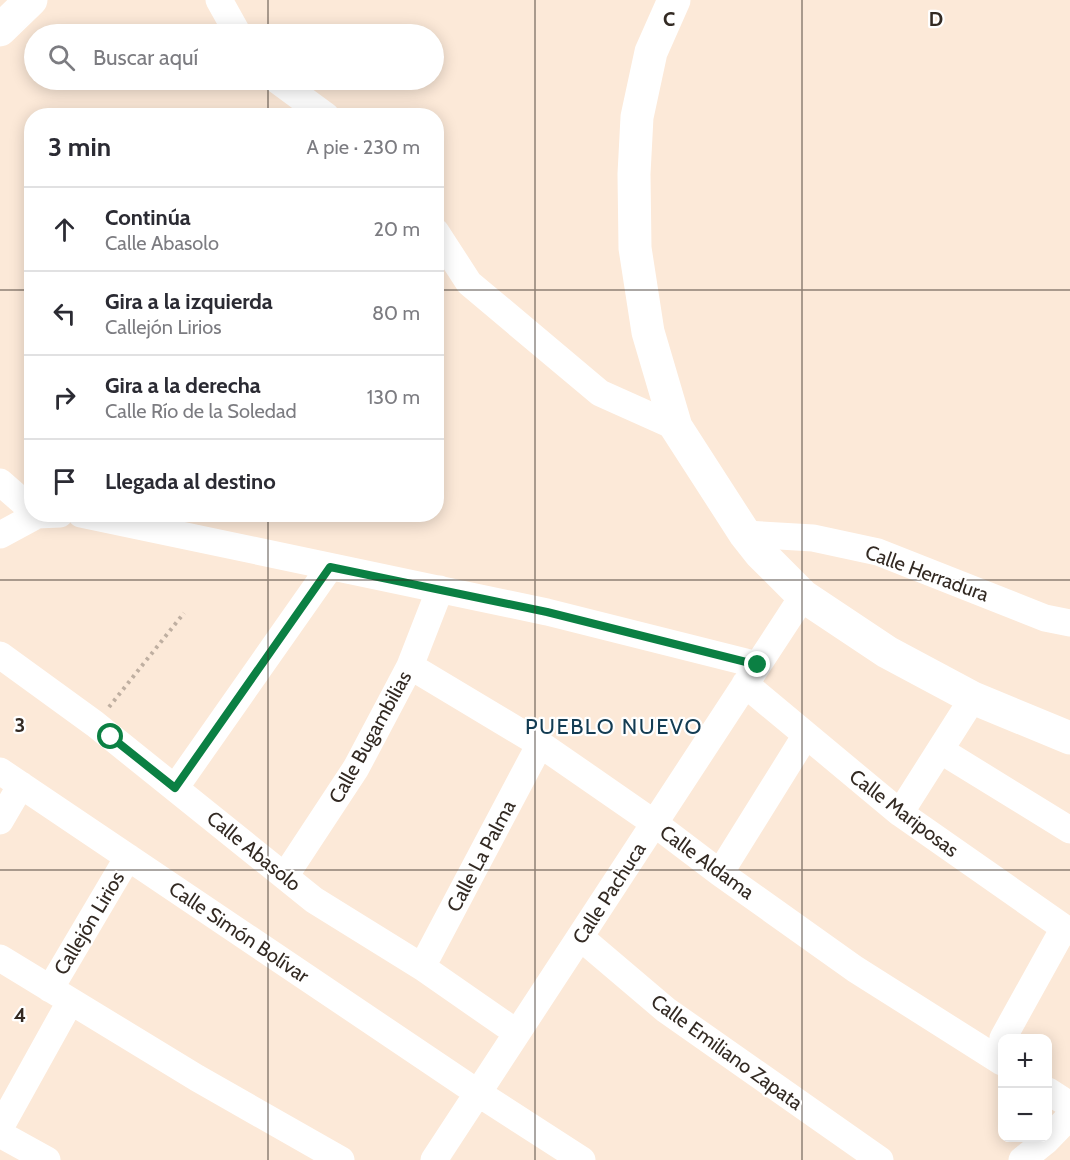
<!DOCTYPE html>
<html lang="es">
<meta charset="utf-8">
<style>
body{margin:0;font-family:Cabin,sans-serif;background:#f2f2f3;color:#2b2b33}
.controls{position:absolute;right:18px;bottom:18px;display:grid;overflow:hidden;border-radius:12px;box-shadow:0 3px 15px #0003}
.controls button{width:54px;height:54px;display:grid;place-items:center;padding:0;border:0;border-bottom:2px solid #e1e1e2;background:#fff;color:#2b2b33;font:30px sans-serif}
.stop{position:absolute;width:18px;height:18px;margin:-14px;border:4px solid #0b8043;border-radius:50%;background:#fff}
.stop.end{background:#0b8043;border-color:#fff;box-shadow:0 2px 6px #0008}
.list{margin:0;padding:0;list-style:none}
h2{display:flex;justify-content:space-between;align-items:center;height:78px;margin:0;padding:0 24px;font-size:26px}
h2 small{font-size:20px;font-weight:400;color:#7c7c81}
.list li{display:grid;grid-template-columns:39px 1fr auto;gap:18px;align-items:center;box-sizing:border-box;height:84px;padding:0 24px;border-top:2px solid #e1e1e2}
.list b{display:block;font-size:22px;white-space:nowrap}
.list p{margin:0;font-size:20px;white-space:nowrap;color:#7c7c81}
.list em{font-size:20px;font-style:normal;color:#7c7c81}
.icon{flex:none;width:33px;height:33px;fill:none;stroke:currentColor;stroke-width:2;stroke-linecap:round;stroke-linejoin:round}
.map{position:relative;flex:none;width:1070px;height:1160px;overflow:hidden}
.search{position:absolute;background:#fff;box-shadow:0 3px 15px #0003;left:24px;top:24px;width:420px;height:66px;display:flex;align-items:center;gap:15px;box-sizing:border-box;padding:0 21px;border-radius:33px;color:#7c7c81;font-size:22px}
.panel{position:absolute;background:#fff;box-shadow:0 3px 15px #0003;left:24px;top:108px;width:420px;height:414px;border-radius:24px}
.map>svg:first-child{display:block}
.lines{fill:none;stroke-linecap:round;stroke-linejoin:round}
.path{stroke:#bfafa1;stroke-width:4;stroke-dasharray:3 4.5;stroke-linecap:butt}
.street{stroke:#fff;stroke-width:27}
.secondary{stroke:#fff;stroke-width:33}
.route{stroke:#0b8043;stroke-width:8}
.grid{fill:none;stroke:#332a23;stroke-width:1.5;stroke-opacity:0.55}
.labels{text-anchor:middle;stroke-width:4.5;stroke-linejoin:round;paint-order:stroke}
.street-label{font-size:20px;fill:#332a23;stroke:#fff}
.quarter-label{font-size:22px;letter-spacing:1.5px;fill:#133c53;stroke:#fff}
.grid-label{font-size:20px;text-anchor:middle;font-weight:bold;fill:#332a23;stroke:#fff;stroke-width:4.5;stroke-linejoin:round;paint-order:stroke}
</style>
<div class="map">
<svg width="1070" height="1160" viewBox="0 0 1070 1160">
<rect width="100%" height="100%" fill="#fce9d8"/>
<g class="lines">
<path class="path" d="M109,707l75,-94"/>
<path class="street" d="M219,0l19,34
M277,80l49,36
M436,232l33,51 131,110 76,34
M0,482l32,28
M81,514l466,98 211,53
M745,534l68,4 65,14 167,66 25,5
M0,535l37,-20 23,-1
M0,655l95,69 219,176 108,67 95,66
M410,666l130,78 114,79 66,50 135,96 147,93
M745,684l155,129 170,119
M940,750l130,80
M0,771l478,322 104,67
M175,788l155,-221
M900,813l73,-115
M0,821l21,-36
M720,873l86,-138
M285,876l71,-108 54,-102 30,-77
M580,937l86,73 214,150
M0,958l197,120 144,82
M422,967l118,-223
M50,989l78,-132
M1003,1038l61,-110
M1048,1091l22,14
M0,1128l70,-126
M0,1134l47,26
M434,1160l369,-564
M1022,1160l24,-19 24,-25"/>
<path class="secondary" d="M674,0l-23,52 -14,65 -3,57 1,74 13,84 28,95 69,107 15,19 43,43 84,56 86,46 97,40
M0,30l31,-30"/>
</g>
<g class="lines">
<path class="route" d="M111,737l64,51 155,-221 217,45 211,53"/>
</g>
<path class="grid" d="M268,0v34M535,0v1160M802,0v1160M268,80v36M0,290h32M436,290h634M268,514v646M0,580h1070M0,870h1070"/>
<g class="labels">
<g class="street-label">
<text transform="translate(927 573) rotate(20)" y="7">Calle Herradura</text>
<text transform="translate(370 737) rotate(-61)" y="7">Calle Bugambilias</text>
<text transform="translate(904 813) rotate(37)" y="7">Calle Mariposas</text>
<text transform="translate(254 851) rotate(39)" y="7">Calle Abasolo</text>
<text transform="translate(481 856) rotate(-62)" y="7">Calle La Palma</text>
<text transform="translate(707 862) rotate(36)" y="7">Calle Aldama</text>
<text transform="translate(609 893) rotate(-57)" y="7">Calle Pachuca</text>
<text transform="translate(89 923) rotate(-59)" y="7">Callejón Lirios</text>
<text transform="translate(239 932) rotate(34)" y="7">Calle Simón Bolívar</text>
<text transform="translate(727 1052) rotate(36)" y="7">Calle Emiliano Zapata</text>
</g>
<g class="quarter-label">
<text x="614" y="734">PUEBLO NUEVO</text>
</g>
</g>
<g class="grid-label">
<text x="669" y="26">C</text>
<text x="936" y="26">D</text>
<text x="20" y="732">3</text>
<text x="20" y="1022">4</text>
</g>
</svg>
<div class="controls">
<button>+</button>
<button>−</button>
</div>
<div class="stop" style="left:111px;top:737px"></div>
<div class="stop end" style="left:758px;top:665px"></div>
<div class="search"><svg class="icon" aria-label="search" viewBox="0 0 24 24"><circle cx="10" cy="10" r="6"/><path d="M15 15l6 6"/></svg>Buscar aquí</div>
<section class="panel">
<h2>3 min<small>A pie · 230 m</small></h2>
<ul class="list">
<li><svg class="icon" aria-label="ahead" viewBox="0 0 24 24"><path d="M12 20V5M6 11l6-6 6 6"/></svg><div><b>Continúa</b><p>Calle Abasolo</p></div><em>20 m</em></li>
<li><svg class="icon" aria-label="left" viewBox="0 0 24 24"><path d="M17 20v-9H6M10 6l-5 5 5 5"/></svg><div><b>Gira a la izquierda</b><p>Callejón Lirios</p></div><em>80 m</em></li>
<li><svg class="icon" aria-label="right" viewBox="0 0 24 24"><path d="M7 20v-9h11M14 6l5 5-5 5"/></svg><div><b>Gira a la derecha</b><p>Calle Río de la Soledad</p></div><em>130 m</em></li>
<li><svg class="icon" aria-label="arrive" viewBox="0 0 24 24"><path d="M6 21V4h12l-3 4 3 4H6"/></svg><div><b>Llegada al destino</b></div></li>
</ul>
</section>
</div>
